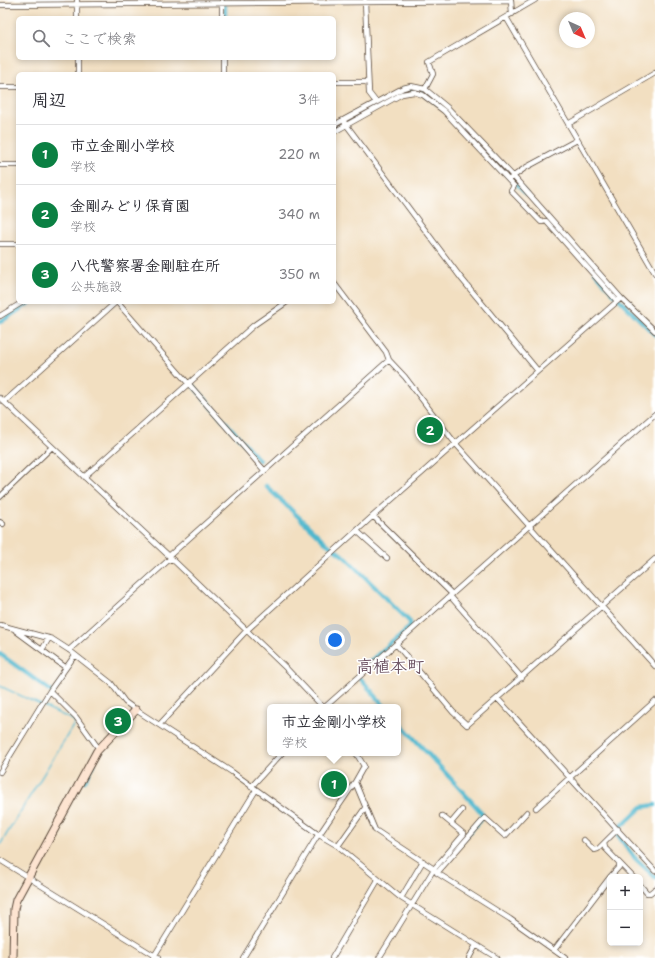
<!DOCTYPE html>
<html lang="ja">
<meta charset="utf-8">
<style>
body{margin:0;font-family:"Shantell Sans","Klee One",sans-serif;background:#f7f7f7;color:#2b2b33}
.controls{position:absolute;right:12px;bottom:12px;display:grid;overflow:hidden;border-radius:6px;box-shadow:0 2px 6px #0003}
.controls button{width:36px;height:36px;display:grid;place-items:center;padding:0;border:0;border-bottom:1px solid #e1e1e2;background:#fff;color:#2b2b33;font:20px sans-serif}
.compass{position:absolute;left:559px;top:12px;width:36px;height:36px;border-radius:50%;background:#fff;box-shadow:0 2px 6px #0003;rotate:136deg}
.you{position:absolute;left:335px;top:640px;width:14px;height:14px;margin:-10px;border:3px solid #fff;border-radius:50%;background:#1a73e8;box-shadow:0 0 0 6px #1a73e833}
.badge{display:grid;place-items:center;width:26px;height:26px;border-radius:50%;background:#0b8043;color:#fff;font-size:13px;font-weight:700}
.pin{position:absolute;translate:-50% -50%;border:2px solid #fff;box-shadow:0 1px 4px #0006}
.popup{position:absolute;left:267px;top:704px;width:134px;height:52px;box-sizing:border-box;display:grid;place-content:center;border-radius:6px;background:#fff;filter:drop-shadow(0 1px 3px #0005);font-size:13px;white-space:nowrap;color:#7c7c81}
.popup b{font-size:15px;color:#2b2b33}
.popup::after{content:'';position:absolute;left:50%;top:100%;margin-left:-8px;border:8px solid transparent;border-top-color:#fff}
.list{margin:0;padding:0;list-style:none}
h2{display:flex;justify-content:space-between;align-items:center;height:52px;margin:0;padding:0 16px;font-size:17px}
h2 small{font-size:13px;font-weight:400;color:#7c7c81}
.list li{display:grid;grid-template-columns:26px 1fr auto;gap:12px;align-items:center;box-sizing:border-box;height:60px;padding:0 16px;border-top:1px solid #e1e1e2}
.list b{display:block;font-size:15px;white-space:nowrap}
.list p{margin:0;font-size:13px;white-space:nowrap;color:#7c7c81}
.list em{font-size:13px;font-style:normal;color:#7c7c81}
.icon{flex:none;width:22px;height:22px;fill:none;stroke:currentColor;stroke-width:2;stroke-linecap:round;stroke-linejoin:round}
.map{position:relative;flex:none;width:655px;height:958px;overflow:hidden}
.search{position:absolute;background:#fff;box-shadow:0 2px 6px #0003;left:16px;top:16px;width:320px;height:44px;display:flex;align-items:center;gap:10px;box-sizing:border-box;padding:0 14px;border-radius:6px;color:#7c7c81;font-size:15px}
.panel{position:absolute;background:#fff;box-shadow:0 2px 6px #0003;left:16px;top:72px;width:320px;height:232px;border-radius:6px}
.map>svg:first-child{display:block}
.lines{fill:none;stroke-linecap:round;stroke-linejoin:round}
.stream{stroke:#4fb7cd;stroke-width:1.5}
.canal{stroke:#4fb7cd;stroke-width:4.5}
.street-casing{stroke:#564536;stroke-width:6}
.secondary-casing{stroke:#564536;stroke-width:9}
.street{stroke:#fff;stroke-width:4.5}
.secondary{stroke:#fde4d1;stroke-width:7}
.labels{text-anchor:middle;stroke-width:3;stroke-linejoin:round;paint-order:stroke}
.quarter-label{font-size:17px;font-weight:bold;fill:#6d5464;stroke:#fff}
</style>
<div class="map">
<svg width="655" height="958" viewBox="0 0 655 958">
<rect width="100%" height="100%" fill="#fff"/>
<filter id="ink" filterUnits="userSpaceOnUse"><feTurbulence type="fractalNoise" baseFrequency=".025" numOctaves="2"/><feDisplacementMap in="SourceGraphic" scale="8" xChannelSelector="R" yChannelSelector="G"/><feConvolveMatrix kernelMatrix="1 2 1 2 8 2 1 2 1" color-interpolation-filters="sRGB"/></filter>
<filter id="wash" filterUnits="userSpaceOnUse"><feTurbulence type="fractalNoise" baseFrequency=".012" numOctaves="4" result="noise"/><feDisplacementMap in="SourceGraphic" scale="16" xChannelSelector="R" yChannelSelector="G"/><feGaussianBlur stdDeviation="0.9" result="paint"/><feColorMatrix in="noise" values="0 0 0 0 0 0 0 0 0 0 0 0 0 0 0 0 0 1.4 0 .05"/><feComposite in="paint" operator="in"/></filter>
<g filter="url(#wash)">
<rect width="100%" height="100%" fill="#f2dfc1"/>
<g class="lines">
<path class="stream" d="M0,686l75,35
M0,845l76,-124"/>
<path class="canal" d="M225,6v12
M403,90l15,-1 24,17
M334,128l38,-21
M491,156l35,38
M595,272l24,27
M622,302l33,33
M0,322l31,-20
M191,383l68,77
M266,486l60,57 20,15 64,64v5l-49,42
M0,654l52,38
M360,678l25,29
M398,721l84,92 -1,6 -21,23
M85,781l9,-18
M619,828l23,-21 13,-2
M617,834l17,23 21,20"/>
</g>
</g>
<g filter="url(#ink)">
<g class="lines">
<g class="street-casing">
<path id="street" d="M77,0v18
M511,0l1,14
M365,1l4,92 7,9
M222,2v16
M0,5l511,-4
M506,17l149,256
M78,58v16
M223,58v16
M334,82h34
M0,87h18
M425,89l8,-15 -4,-12 106,-62
M345,123l116,155 77,93
M568,124l87,-51
M334,125l69,-37 8,-2 14,3 23,19 65,68 108,122 34,33
M334,132l68,-38 12,-2 9,3 21,16 70,75 -3,5 30,31 5,-1 71,80
M0,165h18
M511,178l14,-10 52,-28
M0,244h18
M334,283l52,69 3,8 16,17 50,66 200,223
M117,302l147,168
M0,316l23,-14
M0,398l169,158 118,113 36,38
M4,402l112,-100
M84,477l170,-152 33,-23
M0,497l52,-50
M373,516l79,78
M0,522l3,2
M357,531l30,27
M169,556l220,-196
M450,596l72,82
M0,625l52,14 17,11 42,33 14,19 11,8 96,62 87,63 19,11 63,52 96,60
M16,631l49,36
M396,644l57,68 14,13 188,-166
M42,650l7,-12
M69,650l102,-92
M50,691l26,26 23,32
M498,699l157,172
M325,707l330,-293
M160,724l87,-94 126,-114 248,-218
M356,753l8,13 -9,16 20,48 59,39 -55,89
M0,772l51,-83 24,-34
M251,787l31,-34
M536,808l119,-107
M442,816l22,18 -30,35 3,4 73,46 55,39
M451,823l11,-13
M618,829l-14,14 1,5 28,29
M319,835l36,-53
M584,840l10,10 4,-1 6,-6
M338,846l27,-38
M0,860l158,98
M437,873l48,-55 20,18 22,-24
M610,877l9,-10v-4
M640,885l7,8h3l5,-4
M401,898l22,-37
M555,949l55,-72
M153,958l103,-168
M243,958l75,-123
M332,958l46,-78
M469,958l7,-13"/>
</g>
<g class="secondary-casing">
<path id="secondary" d="M13,958l1,-49 2,-9 81,-149 39,-41"/>
</g>
<use href="#street" class="street"/>
<use href="#secondary" class="secondary"/>
</g>
</g>
<g class="labels">
<g class="quarter-label">
<text x="390" y="672">高植本町</text>
</g>
</g>
</svg>
<div class="controls">
<button>+</button>
<button>−</button>
</div>
<svg class="compass" viewBox="-18 -18 36 36"><path d="M0-13l5 13h-10z" fill="#e53935"/><path d="M0 13l5-13h-10z" fill="#7c7c81"/></svg>
<div class="you"></div>
<div class="pin badge" style="left:334px;top:784px">1</div>
<div class="popup"><b>市立金剛小学校</b>学校</div>
<div class="pin badge" style="left:430px;top:430px">2</div>
<div class="pin badge" style="left:118px;top:721px">3</div>
<div class="search"><svg class="icon" aria-label="search" viewBox="0 0 24 24"><circle cx="10" cy="10" r="6"/><path d="M15 15l6 6"/></svg>ここで検索</div>
<section class="panel">
<h2>周辺<small>3件</small></h2>
<ul class="list">
<li><span class="badge">1</span><div><b>市立金剛小学校</b><p>学校</p></div><em>220 m</em></li>
<li><span class="badge">2</span><div><b>金剛みどり保育園</b><p>学校</p></div><em>340 m</em></li>
<li><span class="badge">3</span><div><b>八代警察署金剛駐在所</b><p>公共施設</p></div><em>350 m</em></li>
</ul>
</section>
</div>
